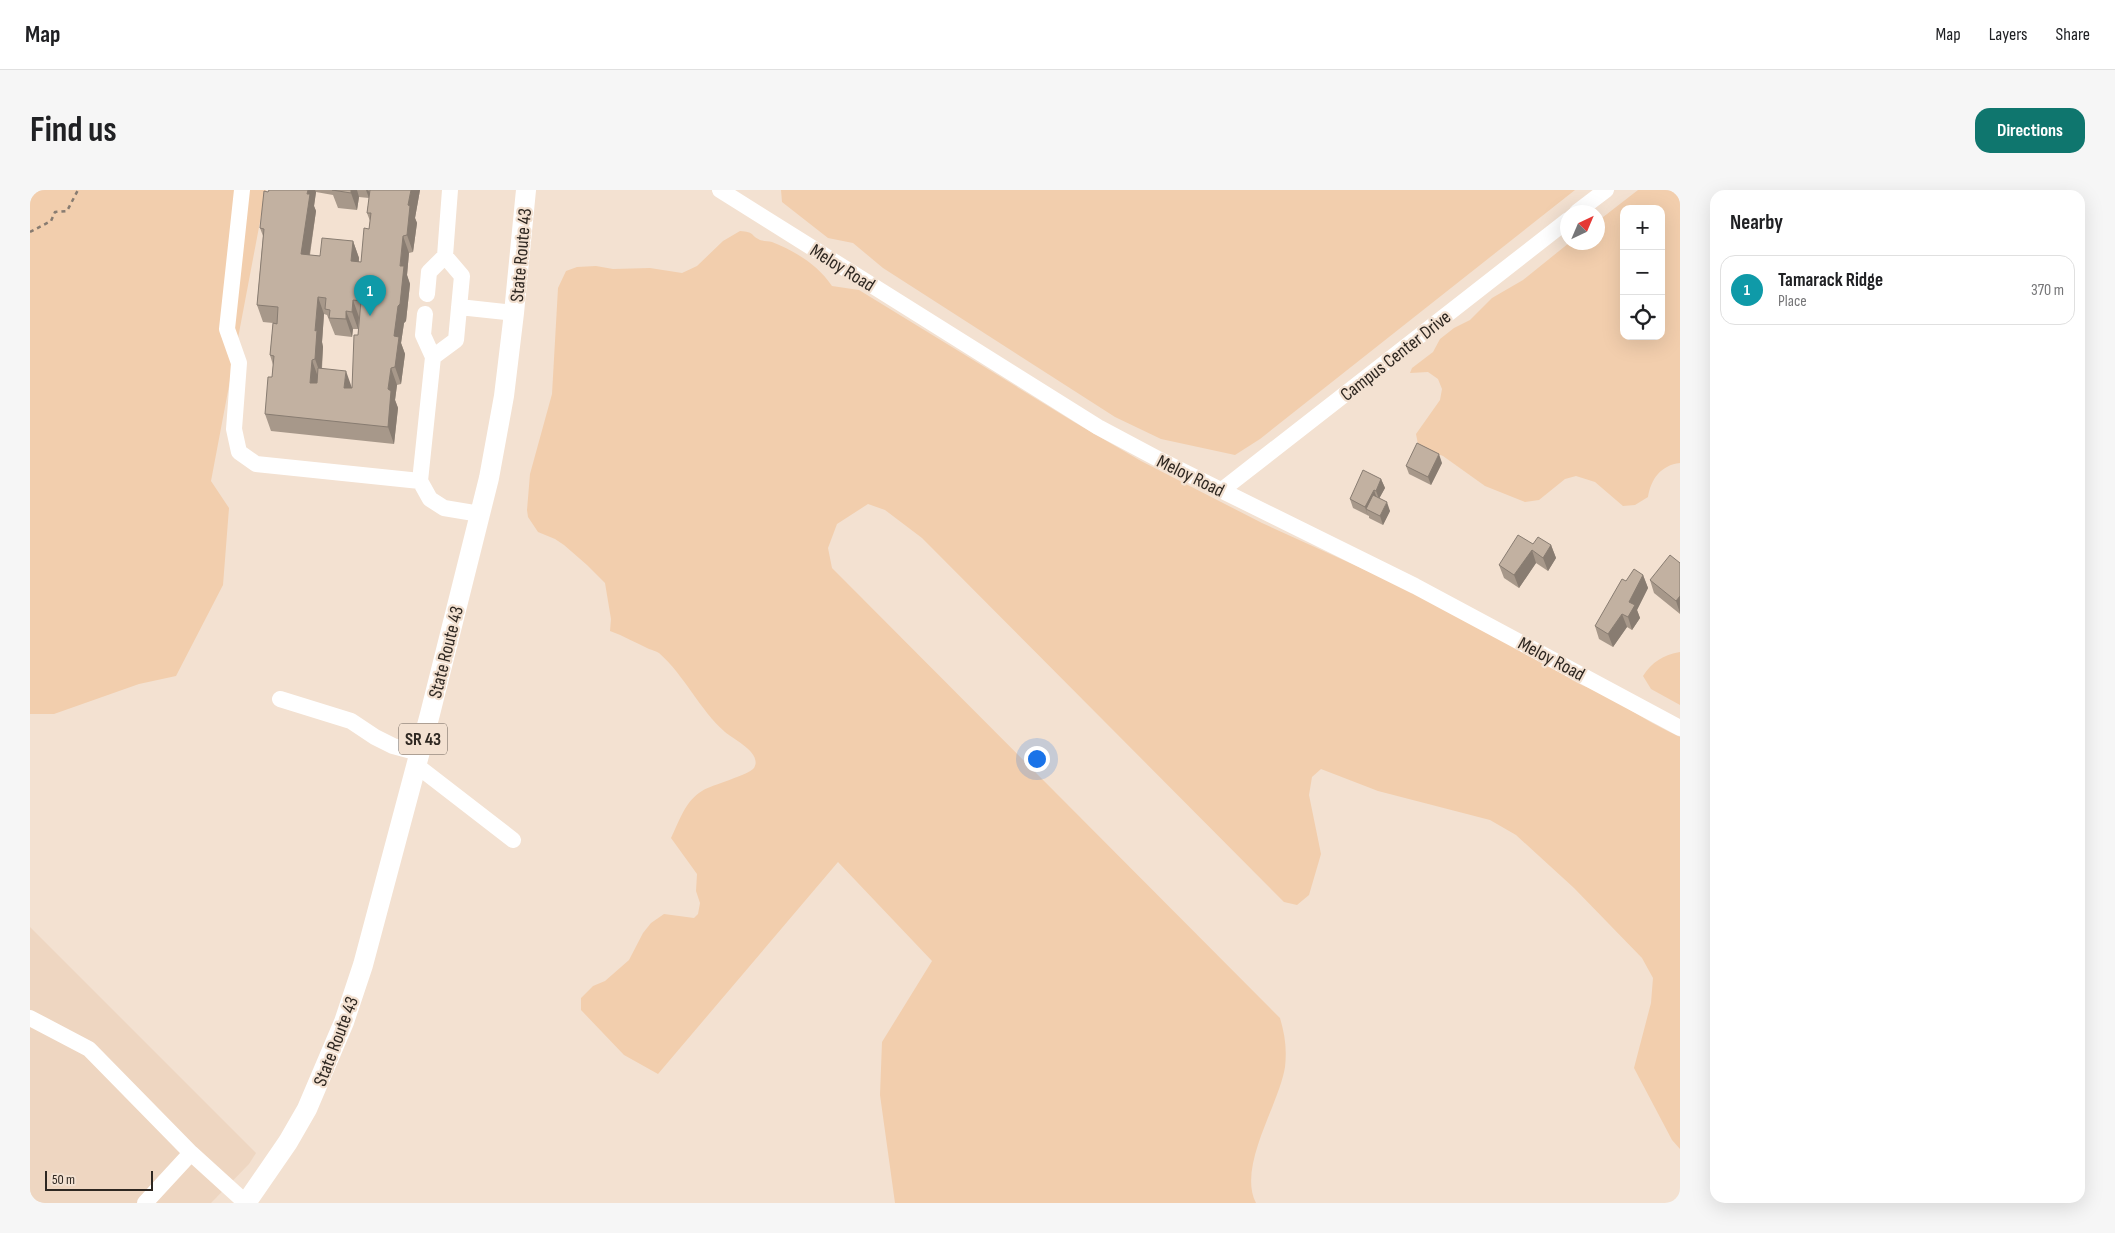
<!DOCTYPE html>
<meta charset="utf-8">
<style>
body{margin:0;font-family:"Sofia Sans Condensed",sans-serif;background:#f6f6f6;color:#202124}
.controls{position:absolute;right:15px;top:15px;display:grid;overflow:hidden;border-radius:10px;box-shadow:0 5px 20px #0002}
.controls button{width:45px;height:45px;display:grid;place-items:center;padding:0;border:0;border-bottom:1px solid #e0e0e0;background:#fff;color:#202124;font:25px sans-serif}
.compass{position:absolute;left:1530px;top:15px;width:45px;height:45px;border-radius:50%;background:#fff;box-shadow:0 5px 20px #0002;rotate:44deg}
.scale{position:absolute;left:15px;bottom:12px;width:108px;box-sizing:border-box;padding-left:5px;border:2px solid #2e2721;border-top:0;font-size:14px;line-height:18px;white-space:nowrap;color:#2e2721;-webkit-text-stroke:4px #f3e1d1;paint-order:stroke}
.you{position:absolute;left:1006px;top:568px;width:18px;height:18px;margin:-12px;border:4px solid #fff;border-radius:50%;background:#1a73e8;box-shadow:0 0 0 8px #1a73e833}
.badge{display:grid;place-items:center;width:32px;height:32px;border-radius:50%;background:#0f766e;color:#fff;font-size:16px;font-weight:700}
.pin{position:absolute;translate:-50% -41px;filter:drop-shadow(0 1px 2px #0008)}
.pin::after{content:'';position:absolute;top:26px;width:18px;height:15px;background:inherit;clip-path:polygon(0 0,100% 0,50% 100%)}
.list{margin:0;padding:0;list-style:none}
h2{display:flex;justify-content:space-between;align-items:center;height:65px;margin:0;padding:0 20px;font-size:21px}
h2 small{font-size:16px;font-weight:400;color:#757577}
.list li{display:grid;grid-template-columns:32px 1fr auto;gap:15px;align-items:center;box-sizing:border-box;height:70px;margin:0 10px 10px;padding:0 10px;border:1px solid #e0e0e0;border-radius:15px}
.list b{display:block;font-size:19px;white-space:nowrap}
.list p{margin:0;font-size:16px;white-space:nowrap;color:#757577}
.list em{font-size:16px;font-style:normal;color:#757577}
.icon{flex:none;width:28px;height:28px;fill:none;stroke:currentColor;stroke-width:2;stroke-linecap:round;stroke-linejoin:round}
.map{position:relative;flex:none;width:1650px;height:1013px;overflow:hidden;border-radius:15px}
header{display:flex;align-items:center;gap:30px;box-sizing:border-box;height:70px;padding:0 25px;background:#fff;border-bottom:1px solid #e0e0e0}
header strong{font-size:24px}
nav{display:flex;gap:28px;margin-inline-start:auto;font-size:18px}
.intro{display:flex;align-items:center;justify-content:space-between;box-sizing:border-box;height:120px;padding:0 30px}
h1{margin:0;font-size:35px}
.button{padding:12px 22px;border-radius:15px;background:#0f766e;color:#fff;font-size:18px;font-weight:700}
main{display:flex;gap:30px;padding:0 30px}
aside{flex:1;background:#fff;border-radius:15px;box-shadow:0 5px 20px #0002}
.map>svg:first-child{display:block}
.built{fill:#eed6c1}
.green{fill:#f2cead;fill-rule:evenodd}
.lines{fill:none;stroke-linecap:round;stroke-linejoin:round}
.path{stroke:#887c71;stroke-width:2.5;stroke-dasharray:4 4;stroke-linecap:butt}
.minor{stroke:#fff;stroke-width:16}
.major{stroke:#fff;stroke-width:20}
.wall{fill:#a7988a;fill-rule:evenodd}
.shaded-wall{fill:#887c71}
.building{fill:#c2b1a1;stroke:#887c71;fill-rule:evenodd}
.labels{text-anchor:middle;stroke-width:4.5;stroke-linejoin:round;paint-order:stroke}
.shield{fill:#f3e1d1;stroke:#695f56;stroke-width:1}
.shield-label{font-size:18px;font-weight:bold;fill:#2e2721}
.street-label{font-size:19px;fill:#2e2721;stroke:#f3e1d1}
</style>
<header>
<strong>Map</strong>
<nav><a>Map</a><a>Layers</a><a>Share</a></nav>
</header>
<div class="intro"><h1>Find us</h1><a class="button">Directions</a></div>
<main>
<div class="map">
<svg width="1650" height="1013" viewBox="0 0 1650 1013">
<rect width="100%" height="100%" fill="#f3e1d1"/>
<path class="built" d="M0,737l226,226 -7,11 -38,39h-181z"/>
<path class="green" d="M0,0h236l-55,291 18,27 -6,77 -47,91 -37,8 -85,30h-24z
M751,0h794l-315,249 -25,16 -74,-16 -46,-22 -232,-149 -30,-25 -25,-5 -46,-36z
M1608,0h42v273c-19,2 -29,16 -32,34l-13,8 -12,1 -28,-24 -19,-6 -11,3 -26,21 -14,2 -40,-16 -42,-30 -15,-6 -10,-6 -2,-10 24,-34 2,-11 -4,-10 -10,-7 -18,1 2,-5 21,-16 7,-13 14,-11 16,-8 22,-22 31,-18 46,-37 29,-1v-21zM1594,19h37v127h-37z
M710,41c15,1 10,4 20,9 4,1 8,1 12,2 23,9 46,23 60,44l27,4 215,132 67,39 121,62 154,70 146,80c12,10 28,15 42,22 26,14 49,30 76,42v412l-8,-9 -38,-72 17,-65 2,-25 -11,-20 -68,-70 -58,-53 -26,-15 -112,-29 -57,-22 -9,8 -3,18 12,59 -12,41 -12,10 -13,-3 -362,-364 -37,-28 -17,-6 -31,20 -9,24 4,20 448,450c5,17 7,31 5,49 -6,38 -48,100 -29,136h-361l-15,-108 2,-53 50,-81 -94,-99 -180,212 -34,-19 -43,-45v-12l12,-12 12,-5 24,-21 14,-27 8,-10 13,-9 30,4 4,-4 2,-11 -4,-12 1,-17 -26,-36c8,-16 14,-37 31,-47 9,-6 47,-16 52,-23 9,-15 -21,-29 -29,-36 -26,-23 -40,-56 -66,-79 -3,-2 -7,-3 -10,-4 -13,-6 -25,-13 -39,-18l1,-12 -6,-36 -18,-18 -23,-20 -9,-6 -17,-7 -10,-15 -1,-7 3,-36 22,-80 6,-106 8,-17 11,-4 19,-1 17,3 37,-1 32,5 15,-7 26,-25z
M1650,462v53l-29,-16 -8,-13c9,-14 20,-21 37,-24z"/>
<g class="lines">
<path class="path" d="M0,42l21,-11 4,-9 12,-1 11,-21"/>
<path class="minor" d="M212,0l-15,139 12,34 -5,66 5,23 17,12 164,17 10,18 14,9 36,6
M690,0l378,237 62,33 255,126 265,142
M1547,22l29,-22
M397,104l2,-22 16,-16
M429,117l55,6
M395,124l-2,21 10,22
M390,291l13,-124 23,-17 6,-64 -17,-20 5,-66
M1192,300l346,-270
M250,509l71,22 24,16 18,9 26,7
M386,575l97,75
M0,828l59,31 102,104
M115,1013l46,-50 55,50"/>
<path class="major" d="M216,1013l42,-61 19,-33 37,-87 19,-57 67,-251 59,-236 15,-82 10,-83 12,-123"/>
</g>
<path class="wall" d="M239,0h151l-5,28 2,5 -4,29 -4,1 -2,22 3,9 -4,37 -2,2 -3,20 4,11 -4,30 -4,1 -2,15 3,8 -4,36 -123,-13 -6,-17 7,-37 1,-12 -3,-10 3,-32 -10,-1 -6,-17 6,-69 -3,-8zM286,2l17,3 5,13 19,2 2,-13 10,1 -2,15 3,8 -1,8 -8,33h-2v-4l-6,-17 -33,15 -10,-1 6,-44 -2,-5zM294,124l3,1 8,20 17,2 1,-8h5l2,-12 -8,71 -30,-19 1,-22 -1,-5z
M1412,273l-11,22 -22,-11 -3,-8z
M1351,289l4,9 -6,10 11,13 -7,14 -14,-7v-2l-16,-8 -3,-9z
M1503,354l18,1 5,13 -8,13 -12,-8 -17,25 -15,-10 -5,-13z
M1650,373v51l-26,-21 -4,-13z
M1613,385l5,13 -11,22 3,8 -8,12 -5,-3 -14,20 -14,-8 -4,-13z"/>
<path class="shaded-wall" d="M278,0h7l1,2 -2,14 2,5 -9,60 -6,-17z
M321,0h6l2,7 -2,13 -6,-17z
M336,0h2l2,3 -1,5z
M381,0h9l-5,28 2,5 -4,29 -6,-17 1,-30z
M373,46l6,17 -2,22 3,9 -4,37 -2,2 -3,20 4,11 -4,30 -6,-17 -1,-31z
M323,51l6,17 -2,20 -6,-17z
M288,107l6,17 -2,28 1,5 -2,29 -6,-17v-28z
M323,110l6,17 -1,12 -6,-17z
M316,121l7,18 -1,8 -6,-18z
M282,170l6,17 -2,23 -6,-17z
M361,178l6,17 -2,15 3,8 -4,36 -6,-17v-38z
M316,181l6,17 -1,17 -7,-17z
M1409,264l3,9 -11,22 -3,-8z
M1351,289l4,9 -6,11 -3,-8z
M1344,300l3,9 -11,10 2,7 -3,-9z
M1357,312l3,9 -7,14 -3,-9z
M1521,355l5,13 -8,13 -5,-13z
M1502,360l4,13 -17,25 -5,-13z
M1613,385l5,13 -11,22 3,8 -8,12 -4,-13 1,-15z
M1650,406v17l-4,-12z
M1592,424l5,13 -14,20 -5,-13z"/>
<path class="building" d="M239,0h39l-1,4h3l-9,60 19,2 2,-18 31,3 -2,20 10,1 3,-34 5,1 2,-16h-4l3,-23h41l-3,15 2,1 -3,29 -4,1 -3,30h4l-4,38 -2,2 -4,30 5,1 -4,30 -4,1 -3,21 3,2 -3,36 -123,-13 3,-37h4l2,-21 -4,-1 3,-32 4,1 1,-17 -21,-2 7,-76 -4,-1 4,-37 4,1zM288,107l8,1 -1,11 5,1 -1,8 17,1v-8l6,1 1,-12 8,1 -3,34h-4l-2,53h-8l2,-17 -28,-3 -1,15h-7l2,-23 3,-1 2,-29 -2,1z
M302,0h19v3z
M1387,253l22,11 -11,23 -22,-11z
M1333,280l18,9 -5,12 -2,-1 -9,17 -15,-8z
M1343,305l14,7 -7,14 -14,-7z
M1488,345l15,9 5,-7 13,8 -8,13 -11,-8 -18,25 -15,-10z
M1640,365l10,8v33l-4,5 -26,-21z
M1604,379l9,6 -14,27 6,3 -7,12 -6,-3 -14,20 -13,-8 27,-47 4,2z"/>
<g class="labels">
<rect class="shield" x="369" y="533.5" width="48" height="31" rx="4"/>
<g class="shield-label">
<text x="393" y="555">SR 43</text>
</g>
<g class="street-label">
<text transform="translate(490 65) rotate(-85)" y="7">State Route 43</text>
<text transform="translate(813 77) rotate(32)" y="7">Meloy Road</text>
<text transform="translate(1365 165) rotate(-38)" y="7">Campus Center Drive</text>
<text transform="translate(1161 285) rotate(26)" y="7">Meloy Road</text>
<text transform="translate(415 462) rotate(-76)" y="7">State Route 43</text>
<text transform="translate(1522 468) rotate(28)" y="7">Meloy Road</text>
<text transform="translate(305 851) rotate(-69)" y="7">State Route 43</text>
</g>
</g>
</svg>
<div class="controls">
<button>+</button>
<button>−</button>
<button><svg class="icon" aria-label="locate" viewBox="0 0 24 24"><circle cx="12" cy="12" r="6"/><path d="M12 2v4M12 18v4M2 12h4M18 12h4"/></svg></button>
</div>
<svg class="compass" viewBox="-18 -18 36 36"><path d="M0-13l5 13h-10z" fill="#e53935"/><path d="M0 13l5-13h-10z" fill="#757577"/></svg>
<div class="scale">50 m</div>
<div class="you"></div>
<div class="pin badge" style="left:340px;top:126px;background:#0f9aa8">1</div>
</div>
<aside>
<h2>Nearby<small></small></h2>
<ul class="list">
<li><span class="badge" style="background:#0f9aa8">1</span><div><b>Tamarack Ridge</b><p>Place</p></div><em>370 m</em></li>
</ul>
</aside>
</main>
